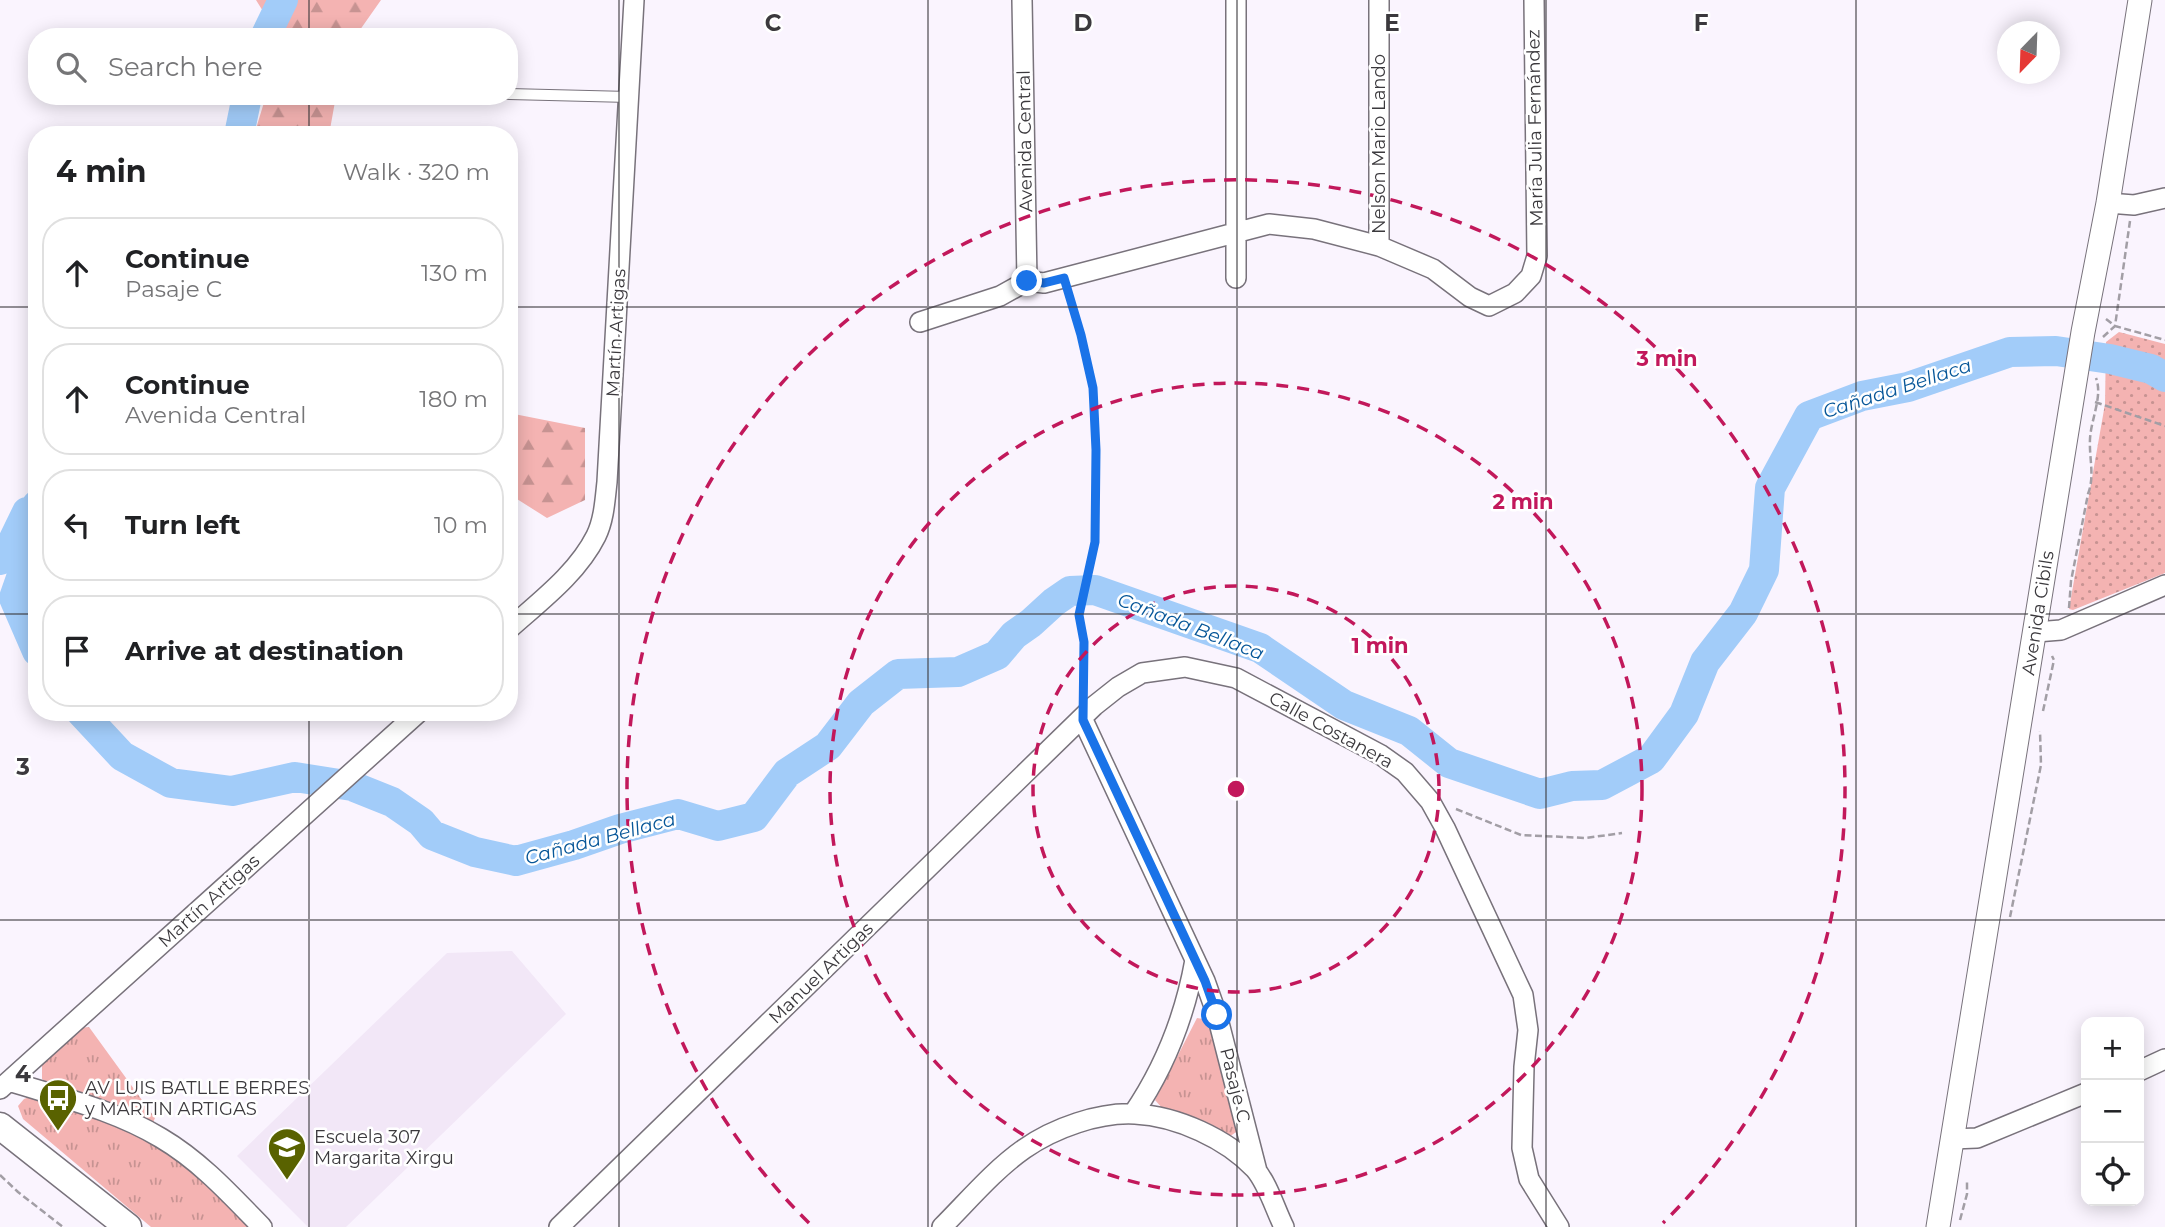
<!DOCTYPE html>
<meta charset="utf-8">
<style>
body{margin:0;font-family:Montserrat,sans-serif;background:#f6f6f6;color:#202124}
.controls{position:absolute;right:21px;bottom:21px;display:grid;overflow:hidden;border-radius:14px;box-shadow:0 4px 18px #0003}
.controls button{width:63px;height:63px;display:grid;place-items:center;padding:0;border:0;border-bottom:2px solid #e0e0e0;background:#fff;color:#202124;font:35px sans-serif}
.compass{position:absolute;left:1997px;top:21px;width:63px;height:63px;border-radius:50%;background:#fff;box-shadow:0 4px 18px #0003;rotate:203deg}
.stop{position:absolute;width:21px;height:21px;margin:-16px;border:5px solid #1a73e8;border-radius:50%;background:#fff}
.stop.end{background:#1a73e8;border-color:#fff;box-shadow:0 2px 7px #0008}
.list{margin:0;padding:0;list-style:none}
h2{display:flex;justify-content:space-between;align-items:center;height:91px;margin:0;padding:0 28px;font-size:30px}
h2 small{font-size:23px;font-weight:400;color:#757577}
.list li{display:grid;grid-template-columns:46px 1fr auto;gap:21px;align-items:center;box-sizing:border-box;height:112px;margin:0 14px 14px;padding:0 14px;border:2px solid #e0e0e0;border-radius:28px}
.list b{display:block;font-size:26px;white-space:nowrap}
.list p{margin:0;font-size:23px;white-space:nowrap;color:#757577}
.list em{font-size:23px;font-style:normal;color:#757577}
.icon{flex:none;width:38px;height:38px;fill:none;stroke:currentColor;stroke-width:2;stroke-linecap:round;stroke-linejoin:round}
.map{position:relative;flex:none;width:2165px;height:1227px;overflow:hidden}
.search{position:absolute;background:#fff;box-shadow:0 4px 18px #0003;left:28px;top:28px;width:490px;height:77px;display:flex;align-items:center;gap:18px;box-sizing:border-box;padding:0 24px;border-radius:28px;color:#757577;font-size:26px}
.panel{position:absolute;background:#fff;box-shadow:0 4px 18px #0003;left:28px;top:126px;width:490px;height:595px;border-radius:28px}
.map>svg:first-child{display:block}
.built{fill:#f2e7f7}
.grass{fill:url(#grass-tufts)}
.forest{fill:url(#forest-firs)}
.park{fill:url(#park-dots)}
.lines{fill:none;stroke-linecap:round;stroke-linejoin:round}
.river{stroke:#a2ccf9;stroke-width:30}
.service-casing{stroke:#78727b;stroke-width:12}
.minor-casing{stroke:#78727b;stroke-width:22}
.tertiary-casing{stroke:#78727b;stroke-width:25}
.secondary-casing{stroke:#78727b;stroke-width:29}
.path{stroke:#a29ea5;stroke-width:2.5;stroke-dasharray:7 3.5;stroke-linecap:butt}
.service{stroke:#fff;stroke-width:10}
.minor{stroke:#fff;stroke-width:19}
.tertiary{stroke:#fff;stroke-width:23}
.secondary{stroke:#fff;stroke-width:26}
.route{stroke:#1a73e8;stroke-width:9}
.grid{fill:none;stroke:#3b393d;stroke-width:2;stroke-opacity:0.55}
.ring{fill:none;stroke:#c2185b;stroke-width:3.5;stroke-dasharray:12 9}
.labels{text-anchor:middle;stroke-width:5;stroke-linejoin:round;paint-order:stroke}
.street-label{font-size:18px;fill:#3b393d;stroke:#fff}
.poi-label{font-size:18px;fill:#3b393d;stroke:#fff;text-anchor:start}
.water-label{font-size:19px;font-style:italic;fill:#065698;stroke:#fff}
.grid-label{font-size:23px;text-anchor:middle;font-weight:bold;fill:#3b393d;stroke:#fff;stroke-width:5;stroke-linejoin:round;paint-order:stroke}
.centre{fill:#c2185b;stroke:#fff;stroke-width:3.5}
.ring-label{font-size:21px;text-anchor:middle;font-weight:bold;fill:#c2185b;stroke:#fff;stroke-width:5;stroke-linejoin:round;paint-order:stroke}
</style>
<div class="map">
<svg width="2165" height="1227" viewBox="0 0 2165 1227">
<defs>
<pattern id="grass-tufts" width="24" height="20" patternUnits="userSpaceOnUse" patternTransform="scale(1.75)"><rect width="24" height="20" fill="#f4b3b2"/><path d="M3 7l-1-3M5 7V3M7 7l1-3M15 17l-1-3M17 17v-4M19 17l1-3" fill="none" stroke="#c79392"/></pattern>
<pattern id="forest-firs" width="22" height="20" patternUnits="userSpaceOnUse" patternTransform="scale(1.75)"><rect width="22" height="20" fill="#f4b3b2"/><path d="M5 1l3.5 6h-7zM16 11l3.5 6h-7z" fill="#c79392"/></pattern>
<pattern id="park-dots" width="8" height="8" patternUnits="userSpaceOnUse" patternTransform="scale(1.75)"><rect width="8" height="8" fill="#f4b3b2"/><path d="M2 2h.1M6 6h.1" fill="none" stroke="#c79392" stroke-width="1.8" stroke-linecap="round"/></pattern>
</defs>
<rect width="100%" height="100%" fill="#faf4fe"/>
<path class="built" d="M512,951l54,63 -220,213h-38l-71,-71 210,-203z"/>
<path class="grass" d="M1197,1018l12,2 30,110 -10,7 -67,-29 -7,-8z
M89,1027l66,91 -3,7 -104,-41 -6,-5v-15l37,-36z
M32,1096c48,9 117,40 156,70 22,17 41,41 61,61h-98l-128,-108 -5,-13 6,-7z"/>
<path class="forest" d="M256,0h125l-26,37h-76z
M266,96h70l-7,39h-75z
M509,413l76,15v72l-38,18 -38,-24z"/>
<path class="park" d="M2119,332l46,12v229l-92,37 -4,-1 36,-205 1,-62z"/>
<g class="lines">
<path class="river" d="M265,37l18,-37
M239,135l8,-39
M37,505l-8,50 -15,43 23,53
M0,560l12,-17 15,-31
M81,712l41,44 49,27 61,8 63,-14 57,9 40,16 29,20 11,13 43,17 41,9 58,-16 46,-16 58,-15 40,12 36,-9 33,-44 41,-27 33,-43 37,-29 60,-2 39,-17 17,-20 17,-12 23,-21 16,-11 25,-1 165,58 84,57 65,26 40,32 91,31 32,-8 30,-1 49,-26 33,-45 21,-52 38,-49 21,-43 6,-82 39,-72 53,-20 46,-9 102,-35 46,-1 54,8 41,10 14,8"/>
<g class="service-casing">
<path id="service" d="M509,94l120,3"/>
</g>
<g class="minor-casing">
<path id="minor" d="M1022,0l5,281
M1236,0v278
M2108,203l26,2 31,-7
M1379,246v-246
M920,322l80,-26 27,-15 17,2 225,-59 45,5 65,17 54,23 37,28 19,9 26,-13 16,-17 6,-20 -3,-256
M509,629c30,-27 68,-55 87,-93 8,-16 9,-36 11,-54l27,-482
M2036,632l25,-2 104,-45
M1083,720l122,261 12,34 40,156
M2139,1071l26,-12
M9,1081c50,16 106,29 152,57 39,23 69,56 101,89
M0,1089l419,-377
M1133,1114c32,-47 52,-98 62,-154
M1952,1139l25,-1 109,-45
M559,1227l535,-521 24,-19 24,-14 43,-6 51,11 145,77 24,17 25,29 15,27 78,167 5,35 -4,37 -2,81 7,31 30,48
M942,1227c26,-26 52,-57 82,-78 30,-21 75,-37 111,-35 42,2 92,25 120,55 13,15 20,40 29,58"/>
</g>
<g class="tertiary-casing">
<path id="tertiary" d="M1938,1227l145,-895 25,-129 32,-203"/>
</g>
<g class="secondary-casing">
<path id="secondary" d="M0,1126l128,101"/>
</g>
<path class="path" d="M1069,294l12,41 11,53 4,62 -1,92 -16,73 5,27 -1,50
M2106,319l9,7 50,14
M2103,337l12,-11 15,-105
M2095,402l70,24
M2069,608l2,-27 17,-87c7,-18 1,-35 2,-55 1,-20 13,-43 6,-61
M2043,711l11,-51 -2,-4
M1456,809l65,26 65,3 36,-5
M2010,917l31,-152 -1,-34
M0,1175l18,17 45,35
M1960,1220l7,-26v-15"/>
<use href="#service" class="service"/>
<use href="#minor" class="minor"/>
<use href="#tertiary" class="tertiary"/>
<use href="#secondary" class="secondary"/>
</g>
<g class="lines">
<path class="route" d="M1027,281l17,2 20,-5 17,57 12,53 3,62 -1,92 -16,73 5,27 -1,78 122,261 12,34"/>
</g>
<path class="grid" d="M309,0v37M619,0v1227M928,0v1227M1237,0v1227M1546,0v1227M1856,0v1227M309,96v39M0,307h37M509,307h1656M0,614h37M509,614h1656M309,712v515M0,920h2165"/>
<g class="ring">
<circle cx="1236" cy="789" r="203"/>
<circle cx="1236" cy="789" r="406"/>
<path d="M809 1223A609 609 0 1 1 1663 1223"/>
</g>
<defs>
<g id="bus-pin" transform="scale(2.0125)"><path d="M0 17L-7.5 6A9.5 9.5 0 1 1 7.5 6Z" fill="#596200" stroke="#fff"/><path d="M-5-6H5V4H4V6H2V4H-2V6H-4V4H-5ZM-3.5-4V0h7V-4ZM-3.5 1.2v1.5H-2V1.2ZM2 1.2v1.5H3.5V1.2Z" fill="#fff"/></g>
<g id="school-pin" transform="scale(2.0125)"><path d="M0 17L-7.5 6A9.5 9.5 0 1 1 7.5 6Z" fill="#596200" stroke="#fff"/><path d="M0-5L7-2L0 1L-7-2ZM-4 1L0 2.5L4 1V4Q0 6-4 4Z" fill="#fff"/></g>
</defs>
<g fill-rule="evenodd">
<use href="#bus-pin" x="58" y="1098"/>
<use href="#school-pin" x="287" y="1147"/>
</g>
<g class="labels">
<g class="street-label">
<text transform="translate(1535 128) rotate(-91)" y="6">María Julia Fernández</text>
<text transform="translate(1025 141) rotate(-91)" y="6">Avenida Central</text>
<text transform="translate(1379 144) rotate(-90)" y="6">Nelson Mario Lando</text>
<text transform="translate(616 333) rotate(-87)" y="6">Martín Artigas</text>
<text transform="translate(2038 613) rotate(-81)" y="6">Avenida Cibils</text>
<text transform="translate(1331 730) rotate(29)" y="6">Calle Costanera</text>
<text transform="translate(209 901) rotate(-42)" y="6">Martín Artigas</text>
<text transform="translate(821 973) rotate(-44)" y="6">Manuel Artigas</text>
<text transform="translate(1235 1085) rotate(76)" y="6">Pasaje C</text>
</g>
<g class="poi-label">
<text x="85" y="1094">AV LUIS BATLLE BERRES<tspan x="85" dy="21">y MARTIN ARTIGAS</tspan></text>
<text x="314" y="1143">Escuela 307<tspan x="314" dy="21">Margarita Xirgu</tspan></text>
</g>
<g class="water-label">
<text transform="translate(1897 388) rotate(-18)" y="7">Cañada Bellaca</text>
<text transform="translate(1191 626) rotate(21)" y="7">Cañada Bellaca</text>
<text transform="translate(600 838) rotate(-15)" y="7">Cañada Bellaca</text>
</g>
</g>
<g class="grid-label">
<text x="773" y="31">C</text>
<text x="1083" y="31">D</text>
<text x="1392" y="31">E</text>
<text x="1701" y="31">F</text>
<text x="23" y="775">3</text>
<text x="23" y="1082">4</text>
</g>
<circle cx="1236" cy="789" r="10" class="centre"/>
<g class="ring-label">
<text x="1667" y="366">3 min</text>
<text x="1523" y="509">2 min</text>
<text x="1380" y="653">1 min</text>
</g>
</svg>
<div class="controls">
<button>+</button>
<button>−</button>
<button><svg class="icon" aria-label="locate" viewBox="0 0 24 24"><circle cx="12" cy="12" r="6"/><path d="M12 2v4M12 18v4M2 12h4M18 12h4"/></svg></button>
</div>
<svg class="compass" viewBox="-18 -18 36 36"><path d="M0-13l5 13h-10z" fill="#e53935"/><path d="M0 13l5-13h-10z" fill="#757577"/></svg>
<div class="stop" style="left:1217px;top:1015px"></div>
<div class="stop end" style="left:1027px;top:281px"></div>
<div class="search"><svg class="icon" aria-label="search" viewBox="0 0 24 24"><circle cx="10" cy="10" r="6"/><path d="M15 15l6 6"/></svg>Search here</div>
<section class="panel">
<h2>4 min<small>Walk · 320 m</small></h2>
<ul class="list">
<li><svg class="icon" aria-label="ahead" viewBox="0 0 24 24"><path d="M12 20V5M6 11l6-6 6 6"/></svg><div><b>Continue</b><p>Pasaje C</p></div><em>130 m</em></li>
<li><svg class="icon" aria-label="ahead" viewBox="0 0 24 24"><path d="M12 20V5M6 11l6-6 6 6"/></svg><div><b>Continue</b><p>Avenida Central</p></div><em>180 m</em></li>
<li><svg class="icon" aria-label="left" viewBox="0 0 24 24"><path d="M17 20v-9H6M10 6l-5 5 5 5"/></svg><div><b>Turn left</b></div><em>10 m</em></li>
<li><svg class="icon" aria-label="arrive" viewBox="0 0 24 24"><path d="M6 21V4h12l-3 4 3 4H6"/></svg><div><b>Arrive at destination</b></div></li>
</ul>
</section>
</div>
